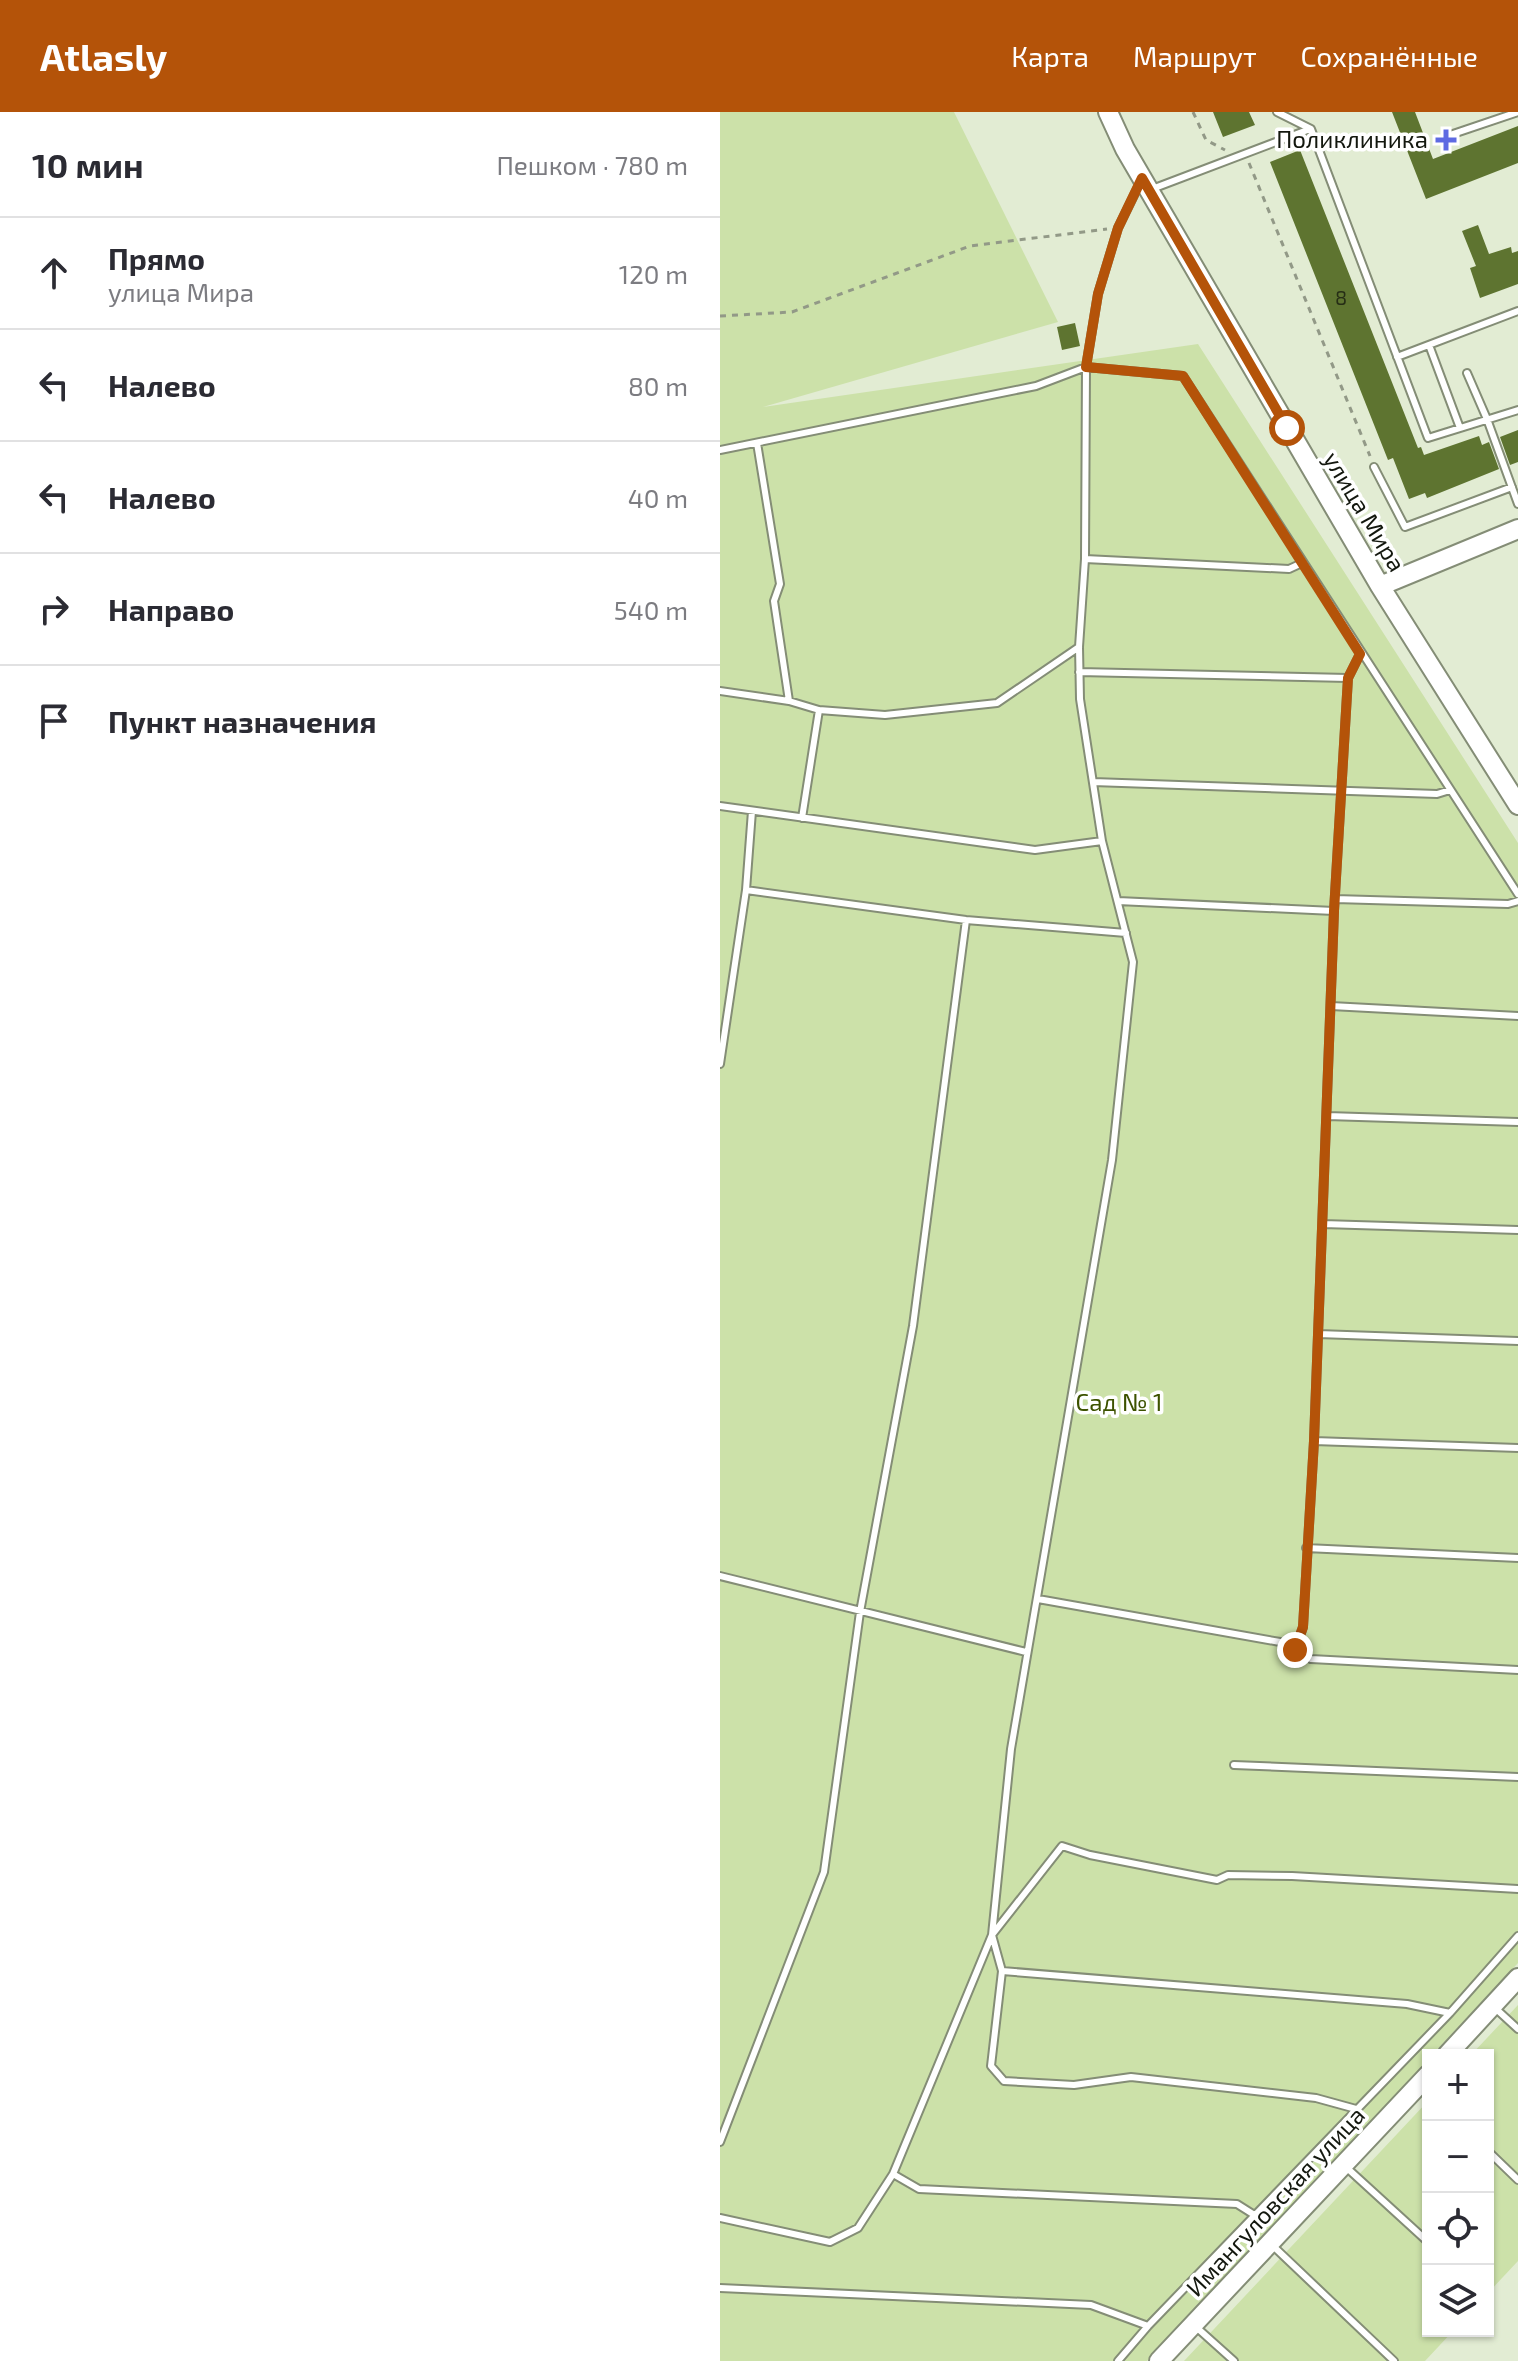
<!DOCTYPE html>
<html lang="ru">
<meta charset="utf-8">
<style>
body{margin:0;font-family:"Exo 2",sans-serif;background:#f7f7f7;color:#2b2b33}
.controls{position:absolute;right:24px;bottom:24px;display:grid;overflow:hidden;border-radius:0px;box-shadow:0 2px 6px #0004}
.controls button{width:72px;height:72px;display:grid;place-items:center;padding:0;border:0;border-bottom:2px solid #e1e1e2;background:#fff;color:#2b2b33;font:40px sans-serif}
.stop{position:absolute;width:24px;height:24px;margin:-18px;border:6px solid #b45309;border-radius:50%;background:#fff}
.stop.end{background:#b45309;border-color:#fff;box-shadow:0 2px 8px #0008}
.list{margin:0;padding:0;list-style:none}
h2{display:flex;justify-content:space-between;align-items:center;height:104px;margin:0;padding:0 32px;font-size:34px}
h2 small{font-size:26px;font-weight:400;color:#7c7c81}
.list li{display:grid;grid-template-columns:52px 1fr auto;gap:24px;align-items:center;box-sizing:border-box;height:112px;padding:0 32px;border-top:2px solid #e1e1e2}
.list b{display:block;font-size:30px;white-space:nowrap}
.list p{margin:0;font-size:26px;white-space:nowrap;color:#7c7c81}
.list em{font-size:26px;font-style:normal;color:#7c7c81}
.icon{flex:none;width:44px;height:44px;fill:none;stroke:currentColor;stroke-width:2;stroke-linecap:round;stroke-linejoin:round}
.map{position:relative;flex:none;width:798px;height:2249px;overflow:hidden}
header{display:flex;align-items:center;gap:48px;box-sizing:border-box;height:112px;padding:0 40px;background:#b45309;color:#fff}
header strong{font-size:38px}
nav{display:flex;gap:44px;margin-inline-start:auto;font-size:28px}
main{display:flex}
aside{flex:1;background:#fff}
.map>svg:first-child{display:block}
.green{fill:#cce1a9}
.building{fill:#5e7430}
.lines{fill:none;stroke-linecap:round;stroke-linejoin:round}
.lane-casing{stroke:#848d76;stroke-width:10}
.secondary-casing{stroke:#848d76;stroke-width:22}
.path{stroke:#929987;stroke-width:3;stroke-dasharray:6 6;stroke-linecap:butt}
.lane{stroke:#fff;stroke-width:6}
.secondary{stroke:#fff;stroke-width:18}
.route{stroke:#b45309;stroke-width:10}
.poi-dot{fill:#5e6ae2;stroke:#fff;stroke-width:3}
.labels{text-anchor:middle;stroke-width:7;stroke-linejoin:round;paint-order:stroke}
.number-label{font-size:20px;fill:#262e16}
.poi-label{font-size:24px;fill:#13170e;stroke:#fff;text-anchor:end}
.street-label{font-size:24px;fill:#13170e;stroke:#fff}
.park-label{font-size:24px;fill:#3d5200;stroke:#fff}
</style>
<header>
<strong>Atlasly</strong>
<nav><a>Карта</a><a>Маршрут</a><a>Сохранённые</a></nav>
</header>
<main>
<aside>
<h2>10 мин<small>Пешком · 780 m</small></h2>
<ul class="list">
<li><svg class="icon" aria-label="ahead" viewBox="0 0 24 24"><path d="M12 20V5M6 11l6-6 6 6"/></svg><div><b>Прямо</b><p>улица Мира</p></div><em>120 m</em></li>
<li><svg class="icon" aria-label="left" viewBox="0 0 24 24"><path d="M17 20v-9H6M10 6l-5 5 5 5"/></svg><div><b>Налево</b></div><em>80 m</em></li>
<li><svg class="icon" aria-label="left" viewBox="0 0 24 24"><path d="M17 20v-9H6M10 6l-5 5 5 5"/></svg><div><b>Налево</b></div><em>40 m</em></li>
<li><svg class="icon" aria-label="right" viewBox="0 0 24 24"><path d="M7 20v-9h11M14 6l5 5-5 5"/></svg><div><b>Направо</b></div><em>540 m</em></li>
<li><svg class="icon" aria-label="arrive" viewBox="0 0 24 24"><path d="M6 21V4h12l-3 4 3 4H6"/></svg><div><b>Пункт назначения</b></div></li>
</ul>
</aside>
<div class="map">
<svg width="798" height="2249" viewBox="0 0 798 2249">
<rect width="100%" height="100%" fill="#e2ecd3"/>
<path class="green" d="M0,0h234l104,210 -295,85 435,-63 320,499v1120l-86,92h-4v5l-281,301h-427z
M798,1893v256l-30,32v-238h-17z
M708,1989v230h25l-28,30h-241z"/>
<path class="building" d="M493,0h36l6,13 -32,12z
M672,0h23l18,47 85,-33v37l-92,36z
M580,38l118,298 3,-1 3,8 55,-19 3,9 7,-3 10,27 -72,29 -2,-5 -16,6 -16,-41 -5,2 -118,-298z
M758,113l11,29 22,-7 1,6 6,-2v33l-38,14 -10,-30 6,-2 -14,-35z
M355,211l5,23 -18,4 -5,-23z
M798,318v32l-8,3 -10,-28z"/>
<g class="lines">
<g class="lane-casing">
<path id="lane" d="M557,0l34,17 117,309 90,-28
M727,24l71,-24
M432,77l158,-60
M709,233l31,83
M677,245l121,-46
M747,261l20,46 31,85
M37,331l23,141 -6,17 15,100
M0,338l316,-64 50,-19 97,9 335,518
M654,355l31,60 107,-40
M365,447l204,10 13,-6
M359,560l269,6
M0,579l69,10 30,9 66,5 112,-12 82,-56
M373,670l344,12 13,-4
M0,694l315,44 67,-9
M82,706l17,-108
M26,778l220,30 160,13
M615,787l173,5 10,-3
M398,789l216,10
M611,894l187,10
M0,952l26,-174 6,-79
M607,1004l191,6
M603,1112l195,6
M598,1222l200,7
M594,1329l204,7
M586,1436l212,10
M0,1464l306,76
M318,1487l242,43 31,17 207,11
M575,1538l8,-23 11,-186 20,-530 14,-233 12,-24
M514,1653l284,12
M282,1859l405,33 43,9
M774,1895l24,22
M636,1997l-40,-11 -185,-21 -57,8 -70,-4 -13,-15 11,-95 -10,-36 70,-89 28,9 127,25 11,-5 64,1 226,13
M0,2030l104,-270 36,-260 53,-286 53,-406
M768,2039l30,29
M627,2056l81,74
M173,2062l26,15 318,15 19,12
M0,2106l110,24 28,-14 35,-54 99,-239 19,-186 101,-589 21,-198 -31,-121 -22,-142 -1,-52 6,-88 1,-192 12,-73 20,-66 22,-45
M552,2133l122,116
M0,2176l371,17 57,21
M475,2214l39,35
M398,2249l30,-35 302,-313 68,-77"/>
</g>
<g class="secondary-casing">
<path id="secondary" d="M388,0l17,37 255,437 138,219
M660,474l138,-57
M727,1943l71,-77
M439,2249l269,-286"/>
</g>
<path class="path" d="M473,0l13,28 19,10
M529,51l121,293
M0,204l72,-4 178,-66 137,-17"/>
<use href="#lane" class="lane"/>
<use href="#secondary" class="secondary"/>
</g>
<g class="lines">
<path class="route" d="M567,316l-145,-250 -24,50 -20,66 -12,73 97,9 177,278 -12,24 -14,233 -20,530 -11,186 -8,23"/>
</g>
<path class="poi-dot" d="M722 16h8v8h8v8h-8v8h-8v-8h-8v-8h8z"/>
<g class="labels">
<g class="number-label">
<text x="621" y="193">8</text>
</g>
<g class="poi-label">
<text x="708" y="36">Поликлиника</text>
</g>
<g class="street-label">
<text transform="translate(644 400) rotate(59)" y="8">улица Мира</text>
<text transform="translate(556 2090) rotate(-47)" y="8">Имангуловская улица</text>
</g>
<g class="park-label">
<text x="399" y="1299">Сад № 1</text>
</g>
</g>
</svg>
<div class="controls">
<button>+</button>
<button>−</button>
<button><svg class="icon" aria-label="locate" viewBox="0 0 24 24"><circle cx="12" cy="12" r="6"/><path d="M12 2v4M12 18v4M2 12h4M18 12h4"/></svg></button>
<button><svg class="icon" aria-label="layers" viewBox="0 0 24 24"><path d="M12 4l9 5-9 5-9-5zM3 14l9 5 9-5"/></svg></button>
</div>
<div class="stop" style="left:567px;top:316px"></div>
<div class="stop end" style="left:575px;top:1538px"></div>
</div>
</main>
